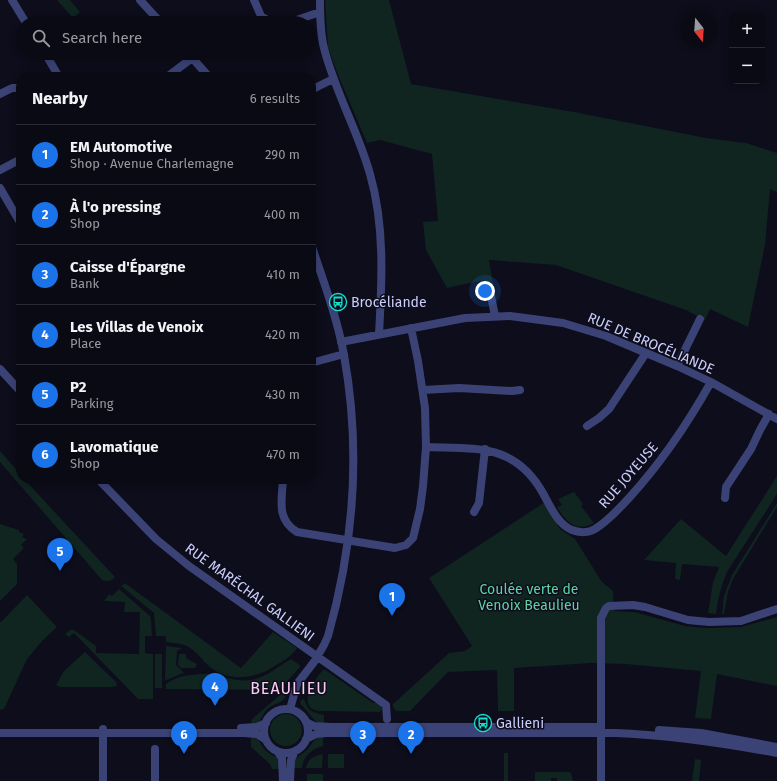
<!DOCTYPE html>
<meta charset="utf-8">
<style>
body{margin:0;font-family:"Fira Sans",sans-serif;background:#181822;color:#f1f3f6}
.controls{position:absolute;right:12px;top:12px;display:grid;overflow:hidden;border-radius:8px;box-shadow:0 2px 10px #0003}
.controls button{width:36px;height:36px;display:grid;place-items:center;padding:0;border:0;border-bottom:1px solid #2a2b34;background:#0a0a14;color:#f1f3f6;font:20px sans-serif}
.compass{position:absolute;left:681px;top:12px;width:36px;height:36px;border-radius:50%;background:#0a0a14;box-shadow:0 2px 10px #0003;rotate:163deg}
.you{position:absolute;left:485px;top:291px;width:14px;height:14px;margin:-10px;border:3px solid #fff;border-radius:50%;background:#1a73e8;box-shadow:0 0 0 6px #1a73e833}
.badge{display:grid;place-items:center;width:26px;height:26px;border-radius:50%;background:#1a73e8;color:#fff;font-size:13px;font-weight:700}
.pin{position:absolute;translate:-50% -33px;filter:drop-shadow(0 1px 2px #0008)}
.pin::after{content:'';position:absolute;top:21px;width:14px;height:12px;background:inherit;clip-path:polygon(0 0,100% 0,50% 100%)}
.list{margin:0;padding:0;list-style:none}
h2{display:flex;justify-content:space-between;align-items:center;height:52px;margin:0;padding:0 16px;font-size:17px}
h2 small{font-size:13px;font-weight:400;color:#999aa0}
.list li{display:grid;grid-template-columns:26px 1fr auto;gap:12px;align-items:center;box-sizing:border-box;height:60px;padding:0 16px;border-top:1px solid #2a2b34}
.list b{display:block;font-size:15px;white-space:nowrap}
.list p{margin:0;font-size:13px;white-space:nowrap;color:#999aa0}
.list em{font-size:13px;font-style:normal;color:#999aa0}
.icon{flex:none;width:22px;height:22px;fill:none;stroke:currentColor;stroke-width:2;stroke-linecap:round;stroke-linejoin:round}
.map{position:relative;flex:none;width:777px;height:781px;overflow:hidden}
.search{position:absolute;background:#0a0a14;box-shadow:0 2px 10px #0003;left:16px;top:16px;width:300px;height:44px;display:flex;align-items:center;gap:10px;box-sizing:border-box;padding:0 14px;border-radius:22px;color:#999aa0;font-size:15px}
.panel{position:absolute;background:#0a0a14;box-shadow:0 2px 10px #0003;left:16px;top:72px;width:300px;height:412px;border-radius:16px}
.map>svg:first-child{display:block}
.green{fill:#102420}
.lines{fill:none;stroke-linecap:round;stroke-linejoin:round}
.minor{stroke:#3b4376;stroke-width:8}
.labels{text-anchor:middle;stroke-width:3;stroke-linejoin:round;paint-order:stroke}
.poi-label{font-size:14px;fill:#cbcefb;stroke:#0d0d1b;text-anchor:start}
.street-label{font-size:14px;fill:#cbcefb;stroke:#0d0d1b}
.park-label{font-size:14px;fill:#5ed3a2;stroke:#0d0d1b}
.quarter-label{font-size:16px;letter-spacing:1px;fill:#fbcdf2;stroke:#0d0d1b}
</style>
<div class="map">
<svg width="777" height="781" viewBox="0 0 777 781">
<rect width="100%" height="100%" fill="#0d0d1b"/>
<path class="green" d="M57,0h13l10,12 -7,6z
M325,0h64l22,84 163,28 132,26 40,5 31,10v39l-7,-3 -5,56 -17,82 -38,-18 -5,11 -19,-10 -130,-45 -67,-5 5,29 -8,2 -2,-11 -37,8 -21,-38 -3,-28 15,-1 -6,-67 -52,-14 -13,3 -29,-68 -10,-28z
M0,451l21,24v4h3l91,98c-3,4 -8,5 -13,3l-102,-118z
M777,476v18l-50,78c-6,14 -9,27 -11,42l-8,-1 5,-31 6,-15 -37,-3 -2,16 -5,-1 1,-16 -32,-3 37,-41 45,37z
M574,492l9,12 -2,2 13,17c-18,10 -28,-1 -37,-16l5,-2 -4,-6z
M545,502l15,27 15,10 27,43 11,9 1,20 20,1 51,14 22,2 34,-1 36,-10v69l-60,-12 -6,45 -16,-1 6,-47 -75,-7 -35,-1 -77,5v43h-16l-1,-41 -49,2 -38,39h-14l-4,-6 57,-52 16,-2 7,-5 -43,-68z
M777,503v4l-44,72 -5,13 -4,22h-2l2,-18 8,-21z
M0,524l19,6v2l5,2 -2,3 5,2 -6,6 3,3 -11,11 4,5v20l-17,17z
M125,583l116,85 32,-36 24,16c-5,8 -15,14 -24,19 -18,12 -45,15 -63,0 -8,-7 -14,-16 -23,-21 -7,-3 -14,-3 -21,-4v-6h-10l-2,-23 -33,-27z
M119,589l31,27 1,3 1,17h-7v17l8,1v45h-15l-64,-66 -5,4 -4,-3 5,-4h4l22,16v7l43,1 1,-42h-16l1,-10 -21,-1 5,-7 3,2z
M27,595l29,31v2l-14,13 -15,18 -23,50 -4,1v-87z
M166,646l16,2 -5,3 -1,14 8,8c-7,2 -13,6 -19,7z
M85,652l31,30 1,4 -7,1h-50l-4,-2 8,-14z
M155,654h7v34h-7z
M179,654h7v4l11,6 -2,4h-14l-3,-3z
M291,659l10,7 -19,21 -4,3 -112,-1v-5c12,-9 24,-9 38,-10 3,0 6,-1 9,0 13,3 24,8 37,6 16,-2 27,-13 41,-21z
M324,669l49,34h4l6,4 -3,5 -61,-1c-24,-3 -4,-33 5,-42z
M281,694l5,2c-3,7 -10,7 -16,11 -7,5 -8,12 -14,18h-5l1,-6z
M304,699c5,13 6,12 20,16v8l-8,-1 -16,-19 1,-3z
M270 730a16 16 0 1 1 32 0a16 16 0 1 1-32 0Z
M251,736c9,2 9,9 15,15 4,3 8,5 12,7l4,11h-10l-2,-5 -19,-17z
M323,736v10c-11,3 -20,10 -21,22h-10l3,-9 12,-9 8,-11z
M504,753h4v28h-4z
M323,754l-1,14h-16c2,-10 8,-12 17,-14z
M328,754h16v14h-16z
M695,759l6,1 -2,21h-7z
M535,772h34l2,1 2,8h-16v-3h-6v3h-16z
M307,774h16v7h-16z"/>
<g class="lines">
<path class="minor" d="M12,0l14,23
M140,0l21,23
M254,0l7,16 11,7
M320,0c0,16 0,33 4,48 11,44 34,83 46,126 15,52 12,107 9,160
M288,23l32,-11
M45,53l14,24
M188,53l21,24
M167,77l25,-19
M311,90l22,-11
M0,94l12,-6h9
M0,170l21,-11
M0,188l21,36
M490,291l5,25
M341,342l124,-24 45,-2 53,7 43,13 71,30 34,16 66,37
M311,363l33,-9
M677,366l23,-47
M0,369l21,23
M423,390l36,-2 53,3 8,-1
M587,426l12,-8 10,-9 37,-56
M426,447c51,2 90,-4 118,48 7,13 14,29 28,35 7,3 17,3 23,-1 13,-8 24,-20 34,-31 32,-35 59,-75 82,-116
M98,479l58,60 33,27 197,139 1,14
M283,479c-1,21 -7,40 14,53l98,16 11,-3 7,-7 7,-29 3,-23 3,-39 -1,-39 -7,-47 -7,-33
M725,498l1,-11 25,-38 9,-19 9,-16
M474,512l5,-9 6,-54
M290,709l7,-25 17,-22 10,-17 4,-9c26,-92 33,-187 16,-281 -7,-38 -21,-75 -33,-111
M264 731a22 22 0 1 1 44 0a22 22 0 1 1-44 0Z
M306,722l8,4 17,1h267
M241,728l16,-1 9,-4
M659,730l42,3 76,14
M0,733h244l13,1 9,6
M306,739l10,-5 10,-1h289c55,2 108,10 162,20
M155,749v32
M277,751l5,7 1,23
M103,781v-52
M290,781l1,-21 4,-9
M601,781v-163l5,-10 3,-2 24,-1 12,2 43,13 21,2 32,-1 36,-12"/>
</g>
<defs>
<g id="bus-ring" transform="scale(0.9)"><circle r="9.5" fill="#0d0d1b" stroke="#13dfd0" stroke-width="1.5"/><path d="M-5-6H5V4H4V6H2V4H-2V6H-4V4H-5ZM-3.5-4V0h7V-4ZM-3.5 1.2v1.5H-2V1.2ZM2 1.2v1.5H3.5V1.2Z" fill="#13dfd0"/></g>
</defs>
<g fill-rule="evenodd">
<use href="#bus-ring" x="338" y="302"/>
<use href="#bus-ring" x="483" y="723"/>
</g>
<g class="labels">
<g class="poi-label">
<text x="351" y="307">Brocéliande</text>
<text x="496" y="728">Gallieni</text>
</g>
<g class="street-label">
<text transform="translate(651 343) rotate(23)" y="5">RUE DE BROCÉLIANDE</text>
<text transform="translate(628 475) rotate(-49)" y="5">RUE JOYEUSE</text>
<text transform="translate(250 592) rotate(36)" y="5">RUE MARÉCHAL GALLIENI</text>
</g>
<g class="park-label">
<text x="529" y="594">Coulée verte de<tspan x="529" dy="16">Venoix Beaulieu</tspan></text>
</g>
<g class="quarter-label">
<text x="289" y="694">BEAULIEU</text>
</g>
</g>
</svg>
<div class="controls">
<button>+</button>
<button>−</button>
</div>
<svg class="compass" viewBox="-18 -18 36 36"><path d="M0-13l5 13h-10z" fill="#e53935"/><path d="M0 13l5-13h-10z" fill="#999aa0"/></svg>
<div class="you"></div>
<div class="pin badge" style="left:392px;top:616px">1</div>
<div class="pin badge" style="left:411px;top:754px">2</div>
<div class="pin badge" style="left:363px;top:754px">3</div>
<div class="pin badge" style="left:215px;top:706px">4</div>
<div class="pin badge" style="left:60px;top:571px">5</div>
<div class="pin badge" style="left:184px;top:754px">6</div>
<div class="search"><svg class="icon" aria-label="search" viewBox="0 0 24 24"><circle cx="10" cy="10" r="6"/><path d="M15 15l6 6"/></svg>Search here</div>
<section class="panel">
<h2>Nearby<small>6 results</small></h2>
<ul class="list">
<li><span class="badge">1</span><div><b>EM Automotive</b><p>Shop · Avenue Charlemagne</p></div><em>290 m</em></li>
<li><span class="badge">2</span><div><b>À l'o pressing</b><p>Shop</p></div><em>400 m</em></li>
<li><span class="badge">3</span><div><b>Caisse d'Épargne</b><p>Bank</p></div><em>410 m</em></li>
<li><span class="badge">4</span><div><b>Les Villas de Venoix</b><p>Place</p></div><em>420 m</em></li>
<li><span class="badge">5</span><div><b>P2</b><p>Parking</p></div><em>430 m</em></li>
<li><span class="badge">6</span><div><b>Lavomatique</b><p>Shop</p></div><em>470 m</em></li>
</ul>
</section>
</div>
